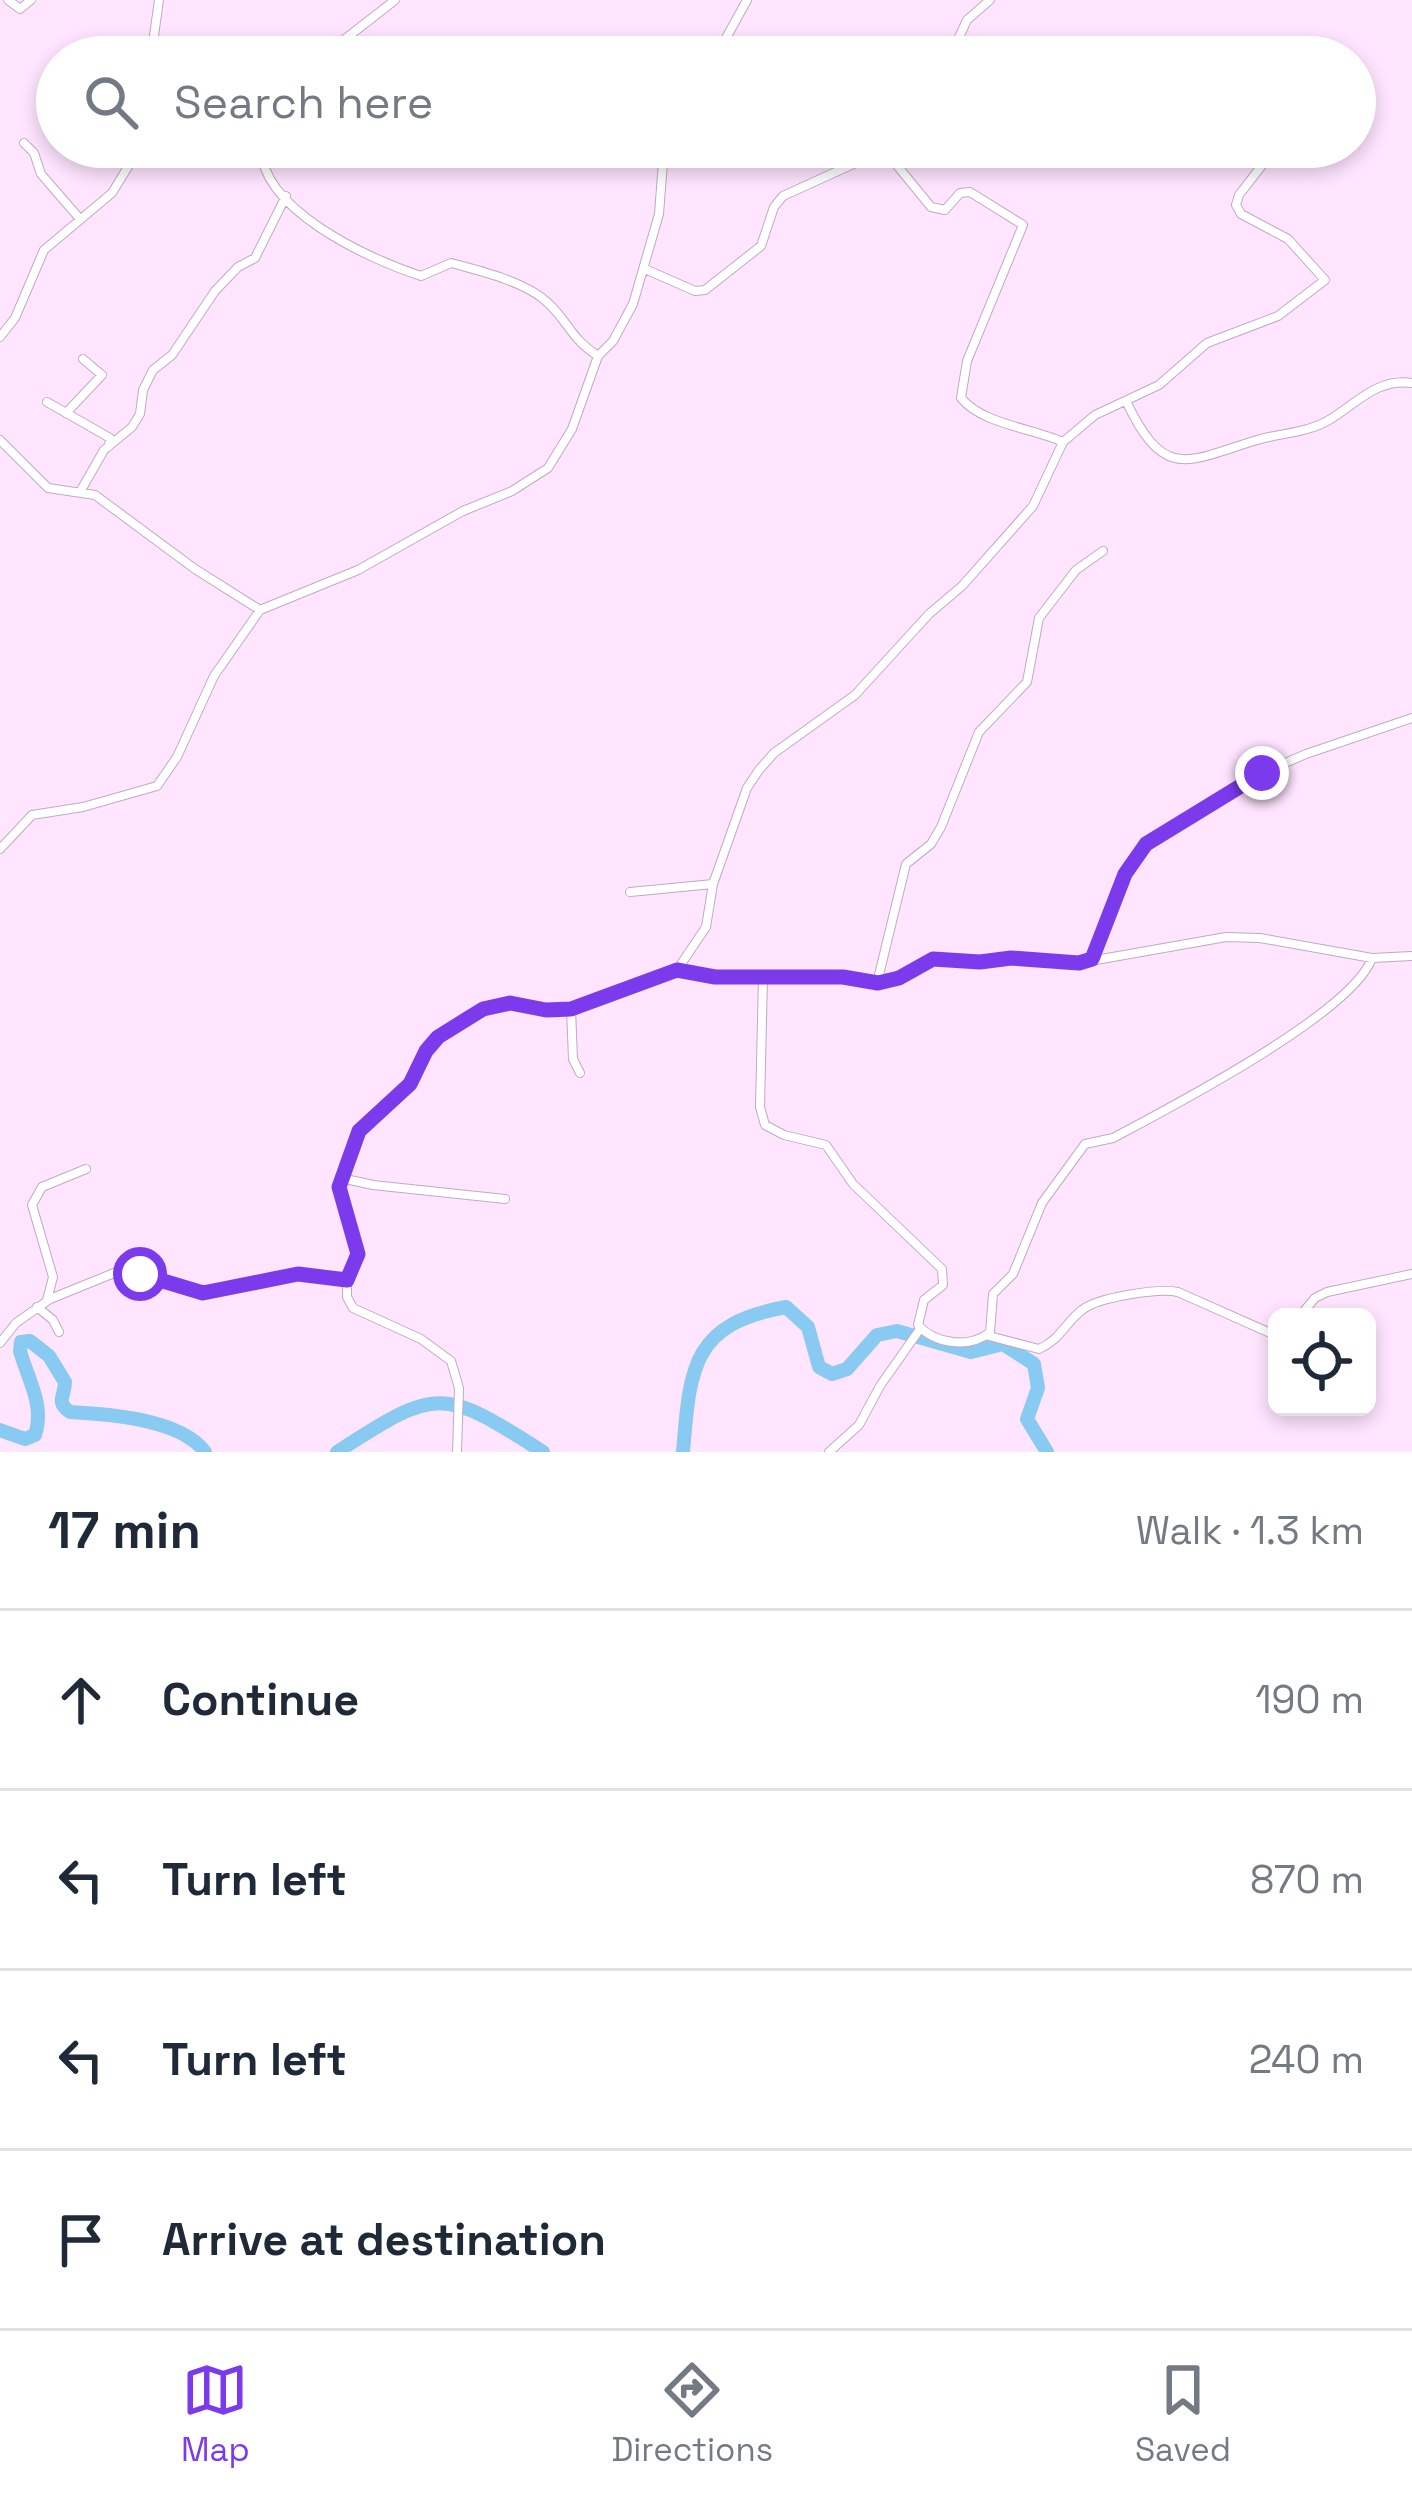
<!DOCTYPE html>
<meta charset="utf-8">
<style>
body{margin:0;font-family:"Space Grotesk",sans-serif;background:#f6f6f7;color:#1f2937}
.controls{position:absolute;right:36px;bottom:36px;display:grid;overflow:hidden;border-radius:18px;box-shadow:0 6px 18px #0003}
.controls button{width:108px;height:108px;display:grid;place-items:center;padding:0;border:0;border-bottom:3px solid #e0e1e3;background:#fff;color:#1f2937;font:60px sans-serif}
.stop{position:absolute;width:36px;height:36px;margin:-27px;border:9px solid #7c3aed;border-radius:50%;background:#fff}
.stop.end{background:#7c3aed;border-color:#fff;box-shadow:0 3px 12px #0008}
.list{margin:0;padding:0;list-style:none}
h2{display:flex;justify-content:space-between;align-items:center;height:156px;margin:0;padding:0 48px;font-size:51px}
h2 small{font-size:39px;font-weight:400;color:#747a83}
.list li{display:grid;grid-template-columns:78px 1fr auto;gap:36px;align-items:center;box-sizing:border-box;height:180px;padding:0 48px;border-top:3px solid #e0e1e3}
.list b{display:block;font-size:45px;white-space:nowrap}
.list em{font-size:39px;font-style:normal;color:#747a83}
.icon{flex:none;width:66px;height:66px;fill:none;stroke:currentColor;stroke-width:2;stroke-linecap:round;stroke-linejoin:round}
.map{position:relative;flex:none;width:1412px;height:1452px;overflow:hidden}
.search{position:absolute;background:#fff;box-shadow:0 6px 18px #0003;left:36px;right:36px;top:36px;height:132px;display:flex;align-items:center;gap:30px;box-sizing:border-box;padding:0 42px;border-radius:66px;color:#747a83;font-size:45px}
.sheet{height:876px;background:#fff}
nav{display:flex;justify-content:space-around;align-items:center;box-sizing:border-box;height:168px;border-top:3px solid #e0e1e3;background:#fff;font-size:33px;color:#747a83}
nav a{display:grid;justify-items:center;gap:6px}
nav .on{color:#7c3aed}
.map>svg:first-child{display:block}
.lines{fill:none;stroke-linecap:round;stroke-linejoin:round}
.river{stroke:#88caf1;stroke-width:14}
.street-casing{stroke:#c2a9c2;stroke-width:10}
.street{stroke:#fff;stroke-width:8}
.route{stroke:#7c3aed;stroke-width:15}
</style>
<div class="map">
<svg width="1412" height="1452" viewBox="0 0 1412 1452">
<rect width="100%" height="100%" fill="#ffe5ff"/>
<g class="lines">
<path class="river" d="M0,1430l25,9 10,-4c10,-30 -7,-55 -15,-84l1,-9 9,-1 19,15 16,26c0,14 -10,20 5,30 38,2 111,7 135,40
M337,1452c100,-65 105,-65 206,0
M683,1452c7,-85 9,-128 103,-145l22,20 11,40 13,7 15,-5 30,-34 20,-4 74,21 32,-8 31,20 4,24 -11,31 20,33"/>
<g class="street-casing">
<path id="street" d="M8,0l12,9 11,-9
M151,57l8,-57
M322,57l73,-57
M721,57l4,-17 22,-40
M950,57l17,-37 23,-20
M24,143l10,10 7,21 39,45
M161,147l22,9 25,-9
M261,147c0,63 108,112 160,129l30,-13c29,8 73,18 96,39 22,20 23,36 51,54
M849,147l13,13
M882,147l49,60 14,3 15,-17 10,-1 53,33 -56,136 -6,37c21,26 71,30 102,44
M645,269l50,22 10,-1 56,-44 13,-39 9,-11 79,-36 18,-13
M0,337l15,-19 29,-68 68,-57 28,-46
M47,402l63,36 -1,8
M1127,403c38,79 61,58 130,37 24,-7 50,-7 72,-20 28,-17 48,-42 83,-37
M66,413l36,-38 -19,-16
M0,440l48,48 47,7 100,74 65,41
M80,492l24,-42 28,-23 8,-13 3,-24 10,-20 19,-15 43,-64 23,-24 17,-9 31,-62
M0,849l32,-34 51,-8 74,-21 20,-29 37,-81 46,-66 98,-40 105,-59 49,-20 36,-23 24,-39 26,-73 15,-15 20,-37 26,-90 4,-52 8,-15
M630,892l83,-8
M1092,959l33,-85 21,-31 116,-70 44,-19 106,-36
M677,970l38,7h128l44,6 46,-24 47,3 53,-4 46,5 147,-26 34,1 112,20 40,-2
M763,976l-3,131 5,18 19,10 42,10 27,39 89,85 1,16 -19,15 -6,25c17,19 52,24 72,7l3,-38 20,-20 29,-71 43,-59 28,-6c56,-30 240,-125 259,-180
M877,983l29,-119 25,-20 10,-17 38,-95 48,-50 12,-64 37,-48 27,-19
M571,1009l2,50 7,14
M341,1178l32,7 132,14
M47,1300l6,-23 -21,-72 10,-18 44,-18
M37,1307l16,13 6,12
M1299,1317l16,-19 12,-6 85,-18
M989,1336l50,13c21,-9 26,-26 43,-39 16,-13 77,-22 96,-18l99,44
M0,1343l16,-20 34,-24 69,-28 84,22 95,-19 49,6
M457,1452l2,-64 -8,-27 -30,-22 -68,-31 -6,-11v-17l11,-26 -19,-67 20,-56 52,-47 15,-33 12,-14 45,-28 27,-7 36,8 25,-1 106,-39 29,-43 7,-43 34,-96 12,-18 15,-17 81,-58 74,-81 33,-28 71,-80 30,-64 32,-27 64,-30 48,-42 71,-27 47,-36 -37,-41 -47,-25 -5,-9 3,-10 37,-48
M829,1452l30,-27 21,-39 40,-57"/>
</g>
<use href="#street" class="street"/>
</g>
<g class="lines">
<path class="route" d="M140,1274l63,19 95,-19 49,6 11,-26 -19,-67 20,-56 51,-47 16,-33 12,-14 45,-28 27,-6 36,7 25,-1 106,-39 38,7h128l35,6 21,-5 34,-19 47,3 31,-4 68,5 13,-4 33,-85 21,-30 116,-71"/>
</g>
</svg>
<div class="controls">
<button><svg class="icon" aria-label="locate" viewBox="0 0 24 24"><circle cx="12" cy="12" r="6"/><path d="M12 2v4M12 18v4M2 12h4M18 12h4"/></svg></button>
</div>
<div class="stop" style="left:140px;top:1274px"></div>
<div class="stop end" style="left:1262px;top:773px"></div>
<div class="search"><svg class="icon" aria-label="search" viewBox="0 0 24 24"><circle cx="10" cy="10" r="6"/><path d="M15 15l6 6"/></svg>Search here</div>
</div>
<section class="sheet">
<h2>17 min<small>Walk · 1.3 km</small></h2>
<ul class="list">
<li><svg class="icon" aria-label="ahead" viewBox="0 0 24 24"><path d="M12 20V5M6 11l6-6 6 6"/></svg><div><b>Continue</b></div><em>190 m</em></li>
<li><svg class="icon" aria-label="left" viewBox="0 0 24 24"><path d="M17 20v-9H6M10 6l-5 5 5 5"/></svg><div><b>Turn left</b></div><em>870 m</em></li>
<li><svg class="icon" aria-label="left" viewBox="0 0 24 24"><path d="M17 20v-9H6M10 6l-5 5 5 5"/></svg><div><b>Turn left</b></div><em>240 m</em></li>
<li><svg class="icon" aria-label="arrive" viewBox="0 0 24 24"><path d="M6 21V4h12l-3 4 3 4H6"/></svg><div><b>Arrive at destination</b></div></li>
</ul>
</section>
<nav>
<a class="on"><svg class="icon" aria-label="map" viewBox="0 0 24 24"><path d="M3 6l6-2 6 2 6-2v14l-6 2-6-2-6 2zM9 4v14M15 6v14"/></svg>Map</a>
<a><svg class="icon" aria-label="directions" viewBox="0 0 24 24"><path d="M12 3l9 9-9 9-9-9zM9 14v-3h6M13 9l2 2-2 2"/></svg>Directions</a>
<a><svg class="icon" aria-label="saved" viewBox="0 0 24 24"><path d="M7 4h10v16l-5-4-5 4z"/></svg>Saved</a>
</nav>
